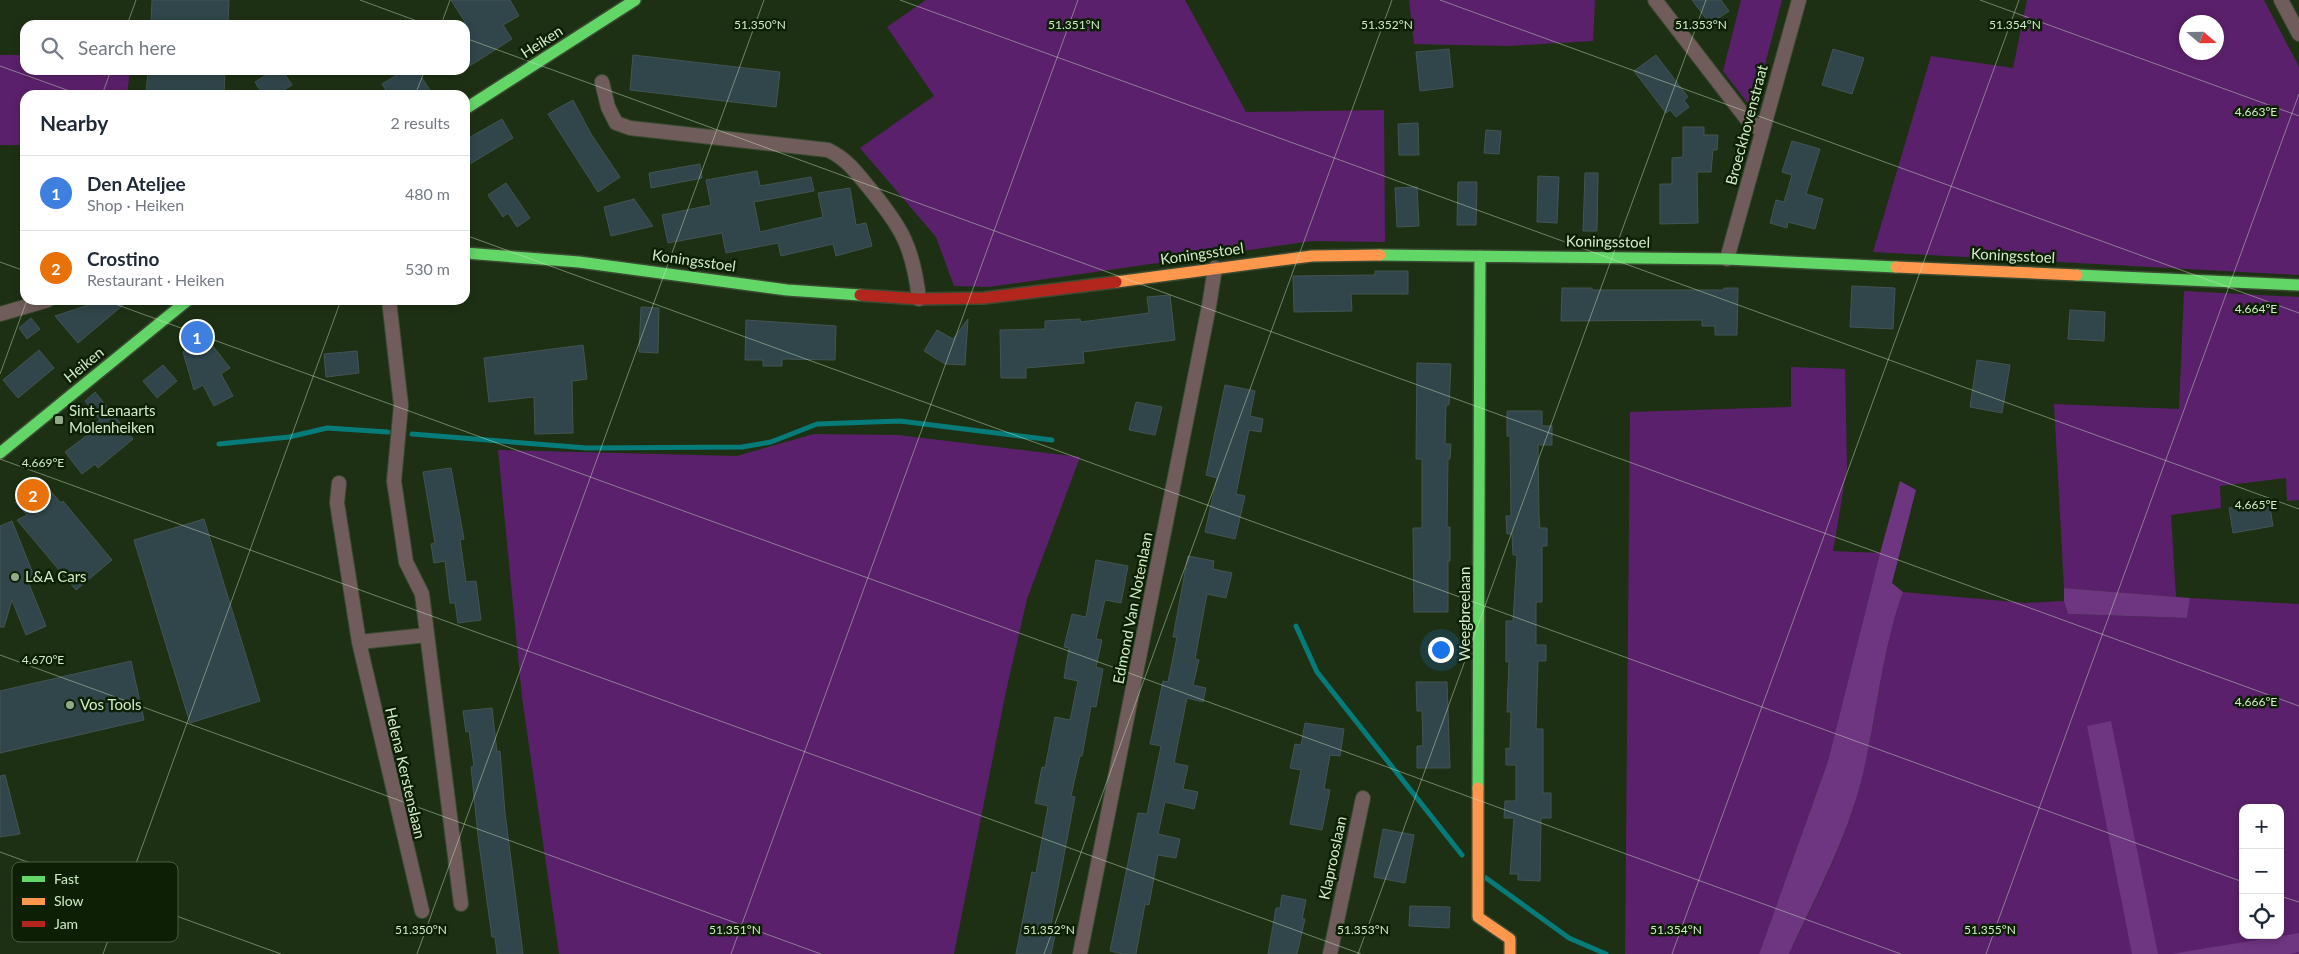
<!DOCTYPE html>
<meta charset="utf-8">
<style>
body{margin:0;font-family:Lato,sans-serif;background:#f6f6f7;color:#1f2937}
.controls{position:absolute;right:15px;bottom:15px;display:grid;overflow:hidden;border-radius:10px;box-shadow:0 2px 8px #0003}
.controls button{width:45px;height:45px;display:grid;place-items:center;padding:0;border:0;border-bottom:1px solid #e0e1e3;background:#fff;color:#1f2937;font:25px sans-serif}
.compass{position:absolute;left:2179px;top:15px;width:45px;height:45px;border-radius:50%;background:#fff;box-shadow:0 2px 8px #0003;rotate:110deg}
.you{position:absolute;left:1440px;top:649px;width:18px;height:18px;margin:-12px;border:4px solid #fff;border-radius:50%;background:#1a73e8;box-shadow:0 0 0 8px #1a73e833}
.badge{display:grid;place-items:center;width:32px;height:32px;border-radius:50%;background:#111827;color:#fff;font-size:16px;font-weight:700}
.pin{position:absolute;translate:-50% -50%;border:2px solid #fff;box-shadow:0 1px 5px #0006}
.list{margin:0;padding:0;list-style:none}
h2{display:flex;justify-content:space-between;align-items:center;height:65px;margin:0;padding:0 20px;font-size:21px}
h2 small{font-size:16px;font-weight:400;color:#747a83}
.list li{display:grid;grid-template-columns:32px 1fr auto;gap:15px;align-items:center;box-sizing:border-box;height:75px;padding:0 20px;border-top:1px solid #e0e1e3}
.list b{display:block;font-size:19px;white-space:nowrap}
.list p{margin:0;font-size:16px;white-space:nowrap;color:#747a83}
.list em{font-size:16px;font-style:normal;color:#747a83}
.icon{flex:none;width:28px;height:28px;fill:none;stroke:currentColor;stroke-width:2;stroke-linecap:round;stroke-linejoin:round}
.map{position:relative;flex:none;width:2299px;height:954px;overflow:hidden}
.search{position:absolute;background:#fff;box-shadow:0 2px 8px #0003;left:20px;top:20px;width:450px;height:55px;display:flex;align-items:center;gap:12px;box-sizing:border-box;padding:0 18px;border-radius:15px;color:#747a83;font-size:19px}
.panel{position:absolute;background:#fff;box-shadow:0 2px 8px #0003;left:20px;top:90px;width:450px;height:215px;border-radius:15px}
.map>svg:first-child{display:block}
.green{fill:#5b206b;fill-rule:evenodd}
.forest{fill:#6e3580}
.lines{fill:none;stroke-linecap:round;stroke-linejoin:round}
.stream{stroke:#057b7a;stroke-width:5}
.building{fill:#30464a;stroke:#435454}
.street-casing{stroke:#3b4b33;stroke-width:16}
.fast-casing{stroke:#3b4b33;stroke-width:14}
.slow-casing{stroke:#3b4b33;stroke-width:14}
.jam-casing{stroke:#3b4b33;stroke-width:14}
.street{stroke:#705d5b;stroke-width:14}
.fast{stroke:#63d668;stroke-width:11}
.slow{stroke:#ff974d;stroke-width:11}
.jam{stroke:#b3261e;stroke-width:11}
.ticks{fill:none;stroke:#d1ebc7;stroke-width:1;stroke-opacity:0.45}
.poi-dot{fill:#92aa88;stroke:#0d2005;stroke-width:2}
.labels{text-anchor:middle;stroke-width:5;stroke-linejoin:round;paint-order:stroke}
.street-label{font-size:15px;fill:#d1ebc7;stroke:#0d2005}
.poi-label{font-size:15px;fill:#d1ebc7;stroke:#0d2005;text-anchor:start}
.key{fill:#0d2005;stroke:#485d3f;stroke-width:1}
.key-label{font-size:14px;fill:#d1ebc7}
.ticks-label{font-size:12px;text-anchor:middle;fill:#d1ebc7;stroke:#0d2005;stroke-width:5;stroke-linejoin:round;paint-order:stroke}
</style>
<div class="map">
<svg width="2299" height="954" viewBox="0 0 2299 954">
<rect width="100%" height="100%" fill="#1e3014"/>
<path class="green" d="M926,0h259l61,112 138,-2 1,132 -73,-1 -323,46 -35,-1 -18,-49 -76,-89 74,-52 -47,-69z
M1409,0h186l-2,41 -85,5 -94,-2z
M1741,0h41l-29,110 -30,-39z
M2027,0h237l35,67v208l-426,-23 58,-196 82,12zM2186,22h30v30h-30z
M0,55h25v15h105l-3,25h-102v50h-25z
M2184,291l115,6v203l-12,1 -1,-23 -66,8 1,22 -50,7 5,82 -112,-9 -10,-184 125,5z
M1791,367l54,2 2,99 -14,83 47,2 -52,208 -69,193h-134l5,-542 161,-5z
M814,434l84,1 182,22 -53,142 -21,92 -52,263h-395l-37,-257 -24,-247 239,6z
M1903,592l123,11 38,-2 4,13 119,4 3,-20 109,6v350h-510c28,-58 59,-117 74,-180 14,-60 19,-124 40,-182zM2243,808h37v127h-37z"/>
<path class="forest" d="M1900,481l16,9 -24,93 11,9c-21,58 -26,122 -40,182 -15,63 -47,122 -74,180h-30l69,-193 52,-208z
M2064,588l126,10 -3,20 -119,-4 -4,-13z
M2111,721l47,233h-26l-45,-228z
M2299,933v19l-9,2h-119z"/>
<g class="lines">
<path class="stream" d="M412,434l175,14 155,-1 29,-5 46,-18 83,-3 152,19
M219,444l70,-7 38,-9 61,4
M1296,626l21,46 145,183
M1486,878l83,60 37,16"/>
</g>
<path class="building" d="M152,0h77l-1,25h-77z
M451,0h59l9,16 -16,9 9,14 -47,30v-47z
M1692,0h29l8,11 -19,13z
M1449,49l4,38 -33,4 -4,-39z
M1833,49l31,9 -12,36 -30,-9z
M633,55l147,17 -4,35 -146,-17z
M1656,55l32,42 -4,3 5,7 -13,10 -6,-7 -4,3 -32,-42z
M148,70h77l-1,25h-78z
M274,70h8l10,15 -16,10h-13l-8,-13z
M405,70h12l16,25h-44l-7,-11z
M573,100l18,34 29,43 -22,15 -50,-78z
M502,119l11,19 -48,29v-27z
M1418,123l1,32h-20l-1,-31z
M1683,127h21v8h14l-1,15h-4l-2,22h-14l1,51 -38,1v-40h12v-26l11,-1z
M1486,130l15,1 -2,23 -15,-1z
M1792,141l28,8 -14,45 17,5 -8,30 -27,-7 -1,6 -17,-5 6,-23 8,2 8,-27 -10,-3z
M700,164l2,14 -51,10 -2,-15z
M757,171l3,15 51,-9 3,14 -60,11 6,30 63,-15 -5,-24 32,-5 6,37 10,-2 6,23 -36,10 -3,-12 -52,12 -3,-13 -52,10 -4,-20 -54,10 -6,-28 49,-10 -5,-25z
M1585,173h13l-1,58h-14z
M1538,176l21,1 -2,46 -20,-1z
M1458,182h19l-1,43h-19z
M506,183l24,35 -13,9 -9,-14 -5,4 -15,-22z
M1417,187l2,39 -22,1 -2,-39z
M634,199l19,27 -42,10 -7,-29z
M1375,271h33v23h-57l1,17 -58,1 -1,-36 82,-1z
M1852,286l43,2 -2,41 -43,-2z
M1562,288h30v2h132v-2h14l-1,47h-22v-9h-13v-6l-141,1z
M1170,295l5,45 -92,12 1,11 -58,5v10h-25l-1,-48 45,-1v-8l35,-2 1,3 68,-9 -2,-16z
M104,300h25l-51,43 -23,-27z
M641,307l18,1 -1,45 -19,-1z
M2070,310l35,2 -1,29 -36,-2z
M31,318l9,11 -13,10 -8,-11z
M968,319l-3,46 -20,-1 -21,-13 13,-21 16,9z
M746,320l90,6 -1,34 -53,-1v7h-19v-6h-18z
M198,327l32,41 -9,6 12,22 -19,10 -11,-21 -9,5 -11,-38 8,-6 -6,-8z
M583,345l4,34 -15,2 1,52 -38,1 -1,-37 -45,5 -5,-44z
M39,350l15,18 -36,30 -15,-18z
M357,351l2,22 -33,4 -2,-23z
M1977,360l33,5 -8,48 -32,-6z
M1417,363l34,1 -2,41h-3l-1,39h6l-1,15h-2l-1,68h3v34h-2v51h-34l-1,-84h9v-69h-6z
M163,365l14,16 -20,17 -14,-17z
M1225,385l30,6 -5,25 13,3 -2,13 -12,-2 -13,64 9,2 -10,43 -30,-7 12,-54 -11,-3z
M95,392l38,47 -35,29 -3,-4 -13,10 -17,-22 33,-25 -3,-3 5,-4 -15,-19z
M1136,402l26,5 -7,28 -26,-5z
M1507,411h35v15h10v19h-14l1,71 1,12h7v18h-5v56h-6v43h10v16h-8l-2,68h7v64h8v25h-10l-1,63 -22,-1v-6h-8l4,-56h-10l1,-17h11v-36h-10v-17l4,1 1,-37h-4l2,-51 -3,1v-41h7l4,-66h-4l-1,-21h-5l-1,-18h5l-1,-80h-3z
M451,468l13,71 -4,1 6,42 10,-1 5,39 -23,3 -3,-20h-5l-5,-42 -11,2 -3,-19 4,-1 -12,-71z
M41,480l20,23 2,-2 49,59 -36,30 -59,-70 10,-5 -12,-13z
M2269,501l4,25 -40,7 -4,-25z
M204,519l56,182 -70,22 -56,-183z
M12,521l22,55 -7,3 19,47 -20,9 -14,-35 -8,27h-4v-101z
M1188,556l26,5 -1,8 19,4 -6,25 -19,-4 -12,65 4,1 -6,25 13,3 -3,14 -16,-4 -13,65 14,3 -5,23 15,3 -4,17 -29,-7 -7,32 22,5 -4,19 -18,-3 -9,50 -4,-1 -9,50h-13l-13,-3 28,-138 9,1 14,-68 -11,-2 13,-63 5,1 9,-45h-4z
M1096,560l32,6 -7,37 -16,-3 -9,39 6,1 -6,27 7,2 -7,38 -5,-1 -9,50h-2l-9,40 4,1 -25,133 6,1 -5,23h-35l16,-82 4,1 12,-67 -13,-3 7,-36 3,1 10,-51 15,3 8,-39 -14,-3 5,-30 -5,-1 8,-33 14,3z
M131,661l13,59 -144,33v-62z
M1416,682h31l3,86h-33v-22h6l-1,-35h-5z
M492,708l5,44 3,-1 5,62 18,141h-26l-2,-17h-3l-14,-101 -7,-69 3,-1 -5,-35 -3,1 -3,-21z
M1305,723l39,6 -4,27 -10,-1 -6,34 6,1 -8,40 -32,-6 11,-54 -11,-2 5,-24 6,1z
M5,775l15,59 -20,3v-61z
M1383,829l31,6 -9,48 -31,-6z
M1282,895l24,5 -4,19h3l-8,35h-29l8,-46h4z
M1410,906l40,1 -1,21 -40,-2z"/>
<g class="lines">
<g class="street-casing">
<path id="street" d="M1655,0l91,118 16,13
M2281,0l18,34
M602,82l6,25 8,16 14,5 198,22c19,9 29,23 42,39 32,39 43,58 49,110
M1727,259l72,-259
M389,300l12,105 -7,76 12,81 16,32 39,310
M0,314l48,-14
M339,483l-2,20 22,139 63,269
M359,642l68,-7
M1080,954l129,-648 6,-38
M1330,954l33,-156"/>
</g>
<g class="fast-casing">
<path id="fast" d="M465,109l170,-109
M465,253l114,9 208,28 73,5
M1380,255l347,4 169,8
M2077,275l222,10
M0,453l188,-153
M1478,788l2,-532"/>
</g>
<g class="slow-casing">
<path id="slow" d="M1896,267l181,8
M1116,282l196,-26 68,-1
M1478,788v129l32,22v15"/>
</g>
<g class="jam-casing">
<path id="jam" d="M860,295l59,4 65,-1 132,-16"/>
</g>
<use href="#street" class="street"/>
<use href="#fast" class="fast"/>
<use href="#slow" class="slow"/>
<use href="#jam" class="jam"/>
</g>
<path class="ticks" d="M360,0l68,25M900,0l1399,509M1440,0l859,313M1980,0l319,116M127,25l9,-25M441,25l9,-25M465,38l1834,668M0,66l81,29M102,95l9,-25M415,95l10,-25M465,235l1778,647M0,262l25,9M104,300l1797,654M0,374l27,-74M0,459l1361,495M0,655l821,299M0,852l281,102M2280,896l19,6M103,954l238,-654M417,954l347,-954M731,954l347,-954M1044,954l348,-954M1358,954l348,-954M1672,954l347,-954M1986,954l313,-860"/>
<g class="poi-dot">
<rect x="54" y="415" width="10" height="10" rx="2.5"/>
<circle cx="15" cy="577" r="5"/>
<circle cx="70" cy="705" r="5"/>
</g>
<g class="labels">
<g class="street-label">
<text transform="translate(542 42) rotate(-33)" y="5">Heiken</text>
<text transform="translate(1747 125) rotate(-75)" y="5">Broeckhovenstraat</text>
<text transform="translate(1608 242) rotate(1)" y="5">Koningsstoel</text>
<text transform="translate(1202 254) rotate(-8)" y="5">Koningsstoel</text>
<text transform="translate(2013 256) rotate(3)" y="5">Koningsstoel</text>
<text transform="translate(694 261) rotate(8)" y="5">Koningsstoel</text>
<text transform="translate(84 365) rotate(-39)" y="5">Heiken</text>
<text transform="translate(1133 608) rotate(-79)" y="5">Edmond Van Notenlaan</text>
<text transform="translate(1465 614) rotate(-90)" y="5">Weegbreelaan</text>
<text transform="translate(405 773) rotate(77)" y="5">Helena Kerstenslaan</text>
<text transform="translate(1333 858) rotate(-78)" y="5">Klaprooslaan</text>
</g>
<g class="poi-label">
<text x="69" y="416">Sint-Lenaarts<tspan x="69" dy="17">Molenheiken</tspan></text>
<text x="25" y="582">L&amp;A Cars</text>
<text x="80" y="710">Vos Tools</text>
</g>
</g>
<rect x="12" y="862" width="166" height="80" rx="8" class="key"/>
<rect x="22" y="876" width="23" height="6" fill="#63d668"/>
<rect x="22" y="898" width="23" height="7" fill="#ff974d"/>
<rect x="22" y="921" width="23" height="6" fill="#b3261e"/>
<g class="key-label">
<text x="54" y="884">Fast</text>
<text x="54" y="906">Slow</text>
<text x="54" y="929">Jam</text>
</g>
<g class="ticks-label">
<text x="760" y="29">51.350°N</text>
<text x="1074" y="29">51.351°N</text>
<text x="1387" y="29">51.352°N</text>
<text x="1701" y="29">51.353°N</text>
<text x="2015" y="29">51.354°N</text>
<text x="2256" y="116">4.663°E</text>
<text x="2256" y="313">4.664°E</text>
<text x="43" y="467">4.669°E</text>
<text x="2256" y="509">4.665°E</text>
<text x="43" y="664">4.670°E</text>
<text x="2256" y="706">4.666°E</text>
<text x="421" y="934">51.350°N</text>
<text x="735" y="934">51.351°N</text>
<text x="1049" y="934">51.352°N</text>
<text x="1363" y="934">51.353°N</text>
<text x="1676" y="934">51.354°N</text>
<text x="1990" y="934">51.355°N</text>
</g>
</svg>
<div class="controls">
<button>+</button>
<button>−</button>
<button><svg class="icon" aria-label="locate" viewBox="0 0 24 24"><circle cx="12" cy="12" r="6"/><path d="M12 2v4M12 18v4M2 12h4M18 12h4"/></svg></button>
</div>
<svg class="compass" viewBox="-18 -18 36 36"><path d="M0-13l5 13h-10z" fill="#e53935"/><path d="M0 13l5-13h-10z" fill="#747a83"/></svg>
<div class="you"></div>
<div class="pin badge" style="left:197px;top:337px;background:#3f7fe0">1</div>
<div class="pin badge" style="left:33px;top:495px;background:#e8710a">2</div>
<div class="search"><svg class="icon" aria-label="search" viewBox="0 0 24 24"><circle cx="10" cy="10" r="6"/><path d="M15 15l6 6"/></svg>Search here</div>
<section class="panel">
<h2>Nearby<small>2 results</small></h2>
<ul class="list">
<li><span class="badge" style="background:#3f7fe0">1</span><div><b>Den Ateljee</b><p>Shop · Heiken</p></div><em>480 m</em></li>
<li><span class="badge" style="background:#e8710a">2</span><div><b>Crostino</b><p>Restaurant · Heiken</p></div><em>530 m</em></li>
</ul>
</section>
</div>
